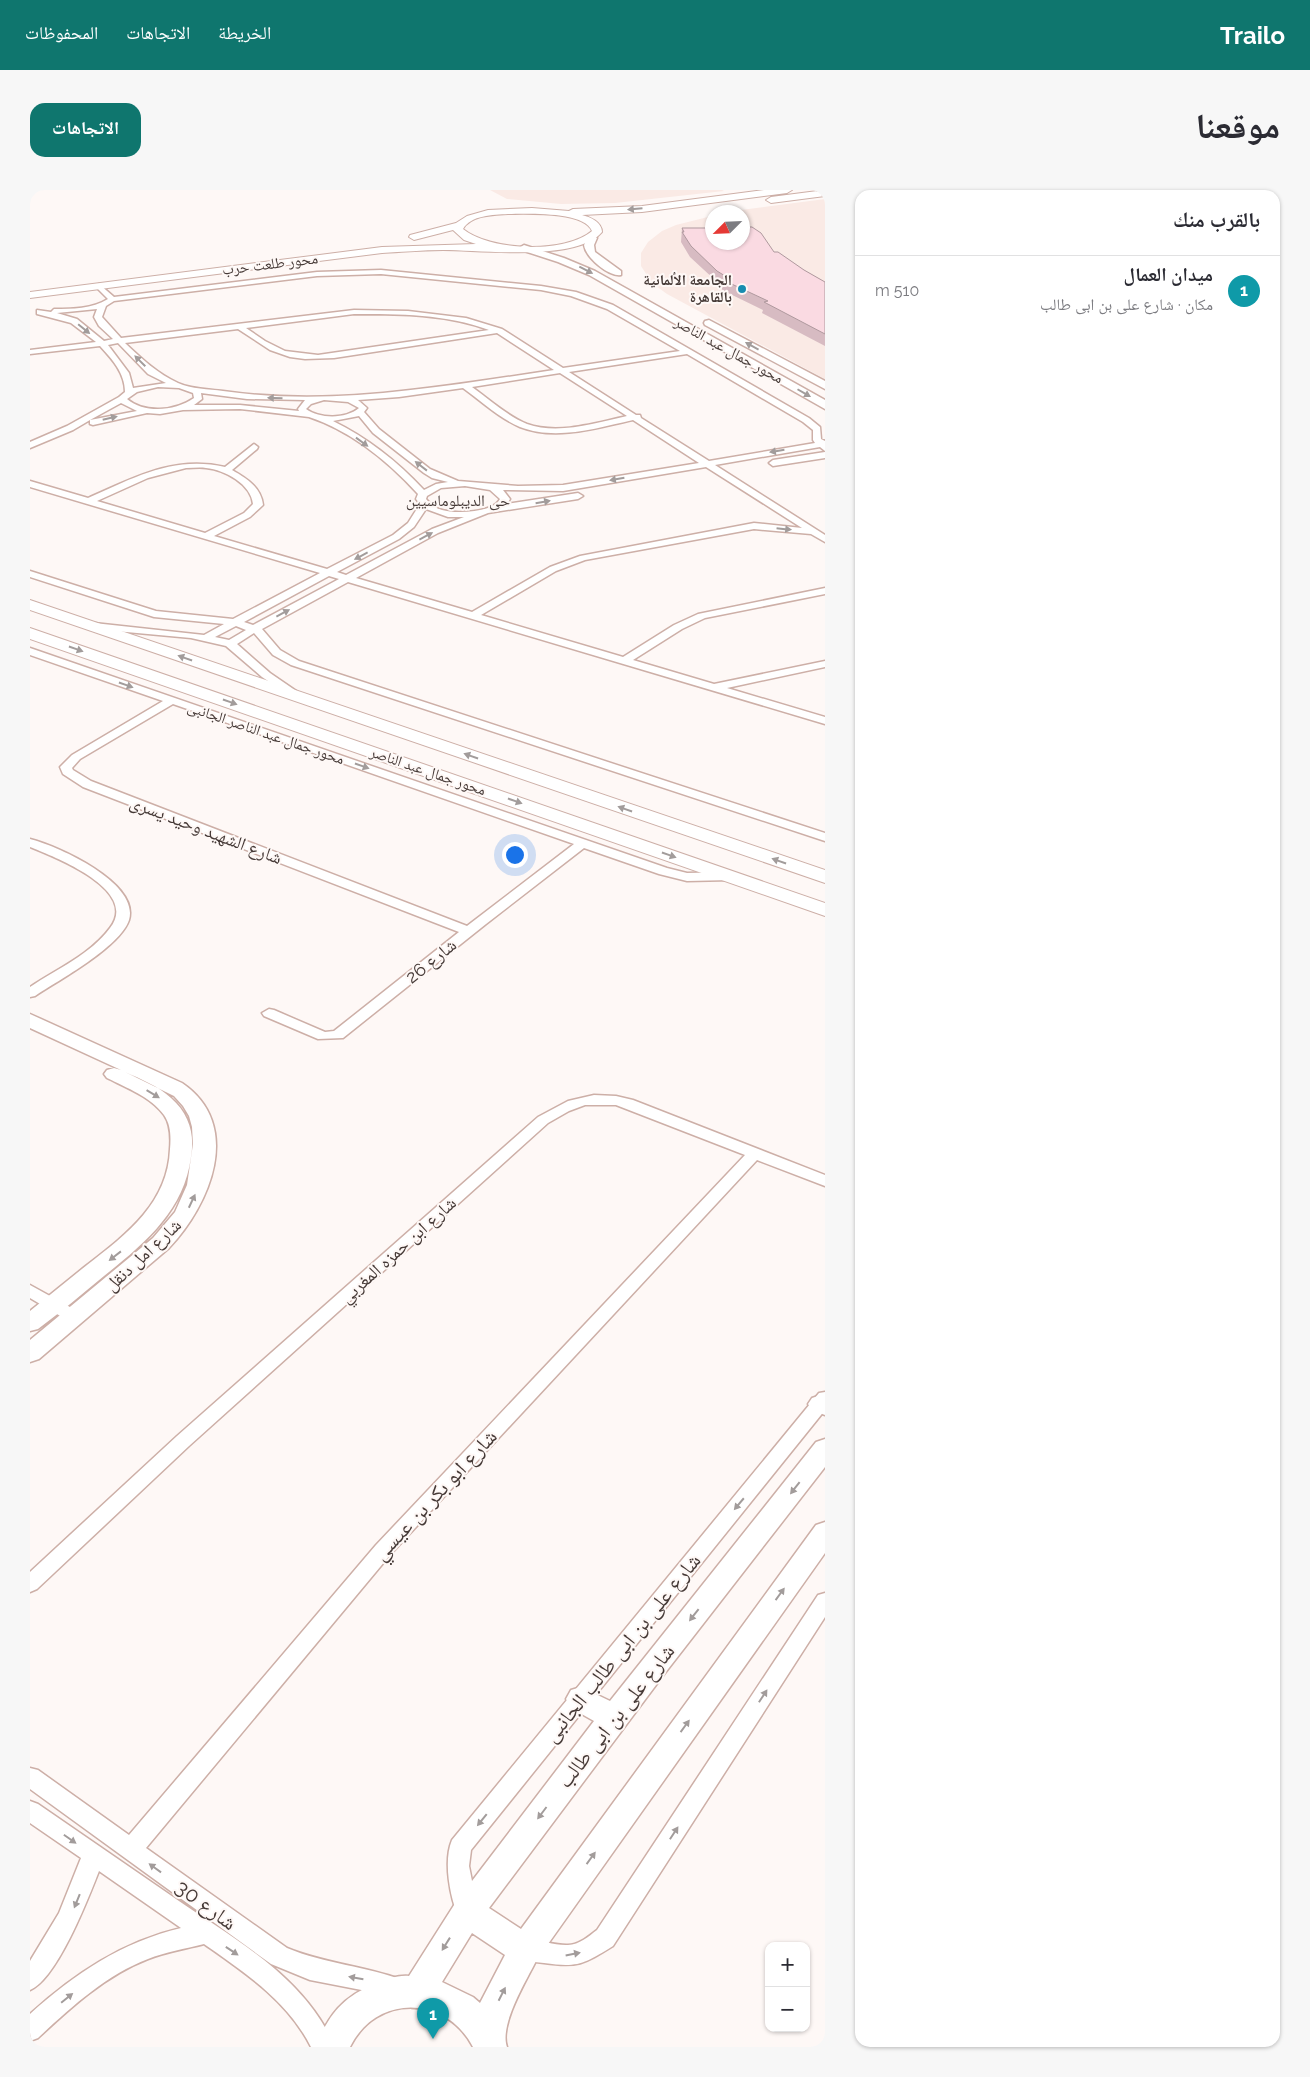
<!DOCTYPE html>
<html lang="ar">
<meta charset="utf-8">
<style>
body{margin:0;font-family:Raleway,"Noto Naskh Arabic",sans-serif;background:#f7f7f7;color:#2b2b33;direction:rtl}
.controls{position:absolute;right:15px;bottom:15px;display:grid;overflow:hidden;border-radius:10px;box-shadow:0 1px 4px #0004}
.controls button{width:45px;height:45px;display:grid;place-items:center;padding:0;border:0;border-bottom:1px solid #e1e1e2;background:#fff;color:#2b2b33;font:25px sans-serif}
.compass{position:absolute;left:675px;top:15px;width:45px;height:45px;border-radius:50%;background:#fff;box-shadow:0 1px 4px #0004;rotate:246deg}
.you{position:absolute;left:484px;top:664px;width:18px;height:18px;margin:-12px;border:4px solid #fff;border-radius:50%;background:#1a73e8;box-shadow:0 0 0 8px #1a73e833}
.badge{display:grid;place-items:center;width:32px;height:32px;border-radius:50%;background:#0f766e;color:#fff;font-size:16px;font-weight:700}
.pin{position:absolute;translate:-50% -41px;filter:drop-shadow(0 1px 2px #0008)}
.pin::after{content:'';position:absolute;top:26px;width:18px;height:15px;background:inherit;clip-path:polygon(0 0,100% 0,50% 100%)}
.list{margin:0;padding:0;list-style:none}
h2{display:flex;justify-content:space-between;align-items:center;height:65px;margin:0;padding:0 20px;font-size:21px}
h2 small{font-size:16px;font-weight:400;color:#7c7c81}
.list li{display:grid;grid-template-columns:32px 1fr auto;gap:15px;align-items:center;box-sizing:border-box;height:70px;padding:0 20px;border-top:1px solid #e1e1e2}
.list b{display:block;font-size:19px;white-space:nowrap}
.list p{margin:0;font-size:16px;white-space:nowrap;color:#7c7c81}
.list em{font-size:16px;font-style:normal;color:#7c7c81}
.map{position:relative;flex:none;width:795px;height:1857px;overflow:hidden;direction:ltr;border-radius:15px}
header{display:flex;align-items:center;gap:30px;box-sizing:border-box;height:70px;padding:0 25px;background:#0f766e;color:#fff}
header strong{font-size:24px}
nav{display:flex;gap:28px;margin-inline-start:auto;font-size:18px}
.intro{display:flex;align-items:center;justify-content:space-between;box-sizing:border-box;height:120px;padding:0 30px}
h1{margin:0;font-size:35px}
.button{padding:12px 22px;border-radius:15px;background:#0f766e;color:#fff;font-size:18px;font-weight:700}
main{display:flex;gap:30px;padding:0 30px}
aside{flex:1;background:#fff;border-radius:15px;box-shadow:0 1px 4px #0004}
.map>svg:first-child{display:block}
.built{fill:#faeae5}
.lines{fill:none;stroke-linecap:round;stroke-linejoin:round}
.street-casing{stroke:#cdafa7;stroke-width:3}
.secondary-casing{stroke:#cdafa7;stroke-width:3}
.primary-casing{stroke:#cdafa7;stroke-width:2}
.street{fill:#fff;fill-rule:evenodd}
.secondary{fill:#fff;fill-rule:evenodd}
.primary{fill:#fff;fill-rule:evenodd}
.wall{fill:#d7bbc2}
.building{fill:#fadae2;stroke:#af999e}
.oneway{fill:#a29c9b}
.poi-dot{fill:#188cb0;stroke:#fef8f6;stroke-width:2}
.labels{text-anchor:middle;stroke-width:4;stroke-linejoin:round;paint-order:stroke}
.far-street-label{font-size:15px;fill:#463a37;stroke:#fef8f6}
.far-poi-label{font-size:15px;font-weight:bold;fill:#463a37;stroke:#fef8f6;text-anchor:end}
.far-quarter-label{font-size:16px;fill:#463a37;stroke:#fef8f6}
.street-label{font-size:18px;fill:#463a37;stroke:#fef8f6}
.near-street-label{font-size:21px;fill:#463a37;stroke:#fef8f6}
</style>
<header>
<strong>Trailo</strong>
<nav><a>الخريطة</a><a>الاتجاهات</a><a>المحفوظات</a></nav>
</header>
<div class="intro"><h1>موقعنا</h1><a class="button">الاتجاهات</a></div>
<main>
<aside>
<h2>بالقرب منك<small></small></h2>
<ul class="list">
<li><span class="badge" style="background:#0f9aa8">1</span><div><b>ميدان العمال</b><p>مكان · شارع على بن ابى طالب</p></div><em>510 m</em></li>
</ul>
</aside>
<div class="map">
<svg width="795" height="1857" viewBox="0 0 795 1857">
<rect width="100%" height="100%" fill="#fef8f6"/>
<path class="built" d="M460,0h232l2,1 -109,12 -54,1 -54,-5z
M795,9v180l-158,-85 -15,-11 -11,-17v-13l7,-11 14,-11 14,-6 36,-9v26h30v-30h-16z"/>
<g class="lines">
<g class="street-casing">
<path id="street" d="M351,80l160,16 35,6 37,13 196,113 11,9 1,12 4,2v10l-5,-4 -105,18 110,70v7l-14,-8 -57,-5 -169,31 -29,11 -75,44 142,42 51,-32 24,-11 127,-26v6l-120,24 -23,11 -49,31 81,24 111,-23v6l-98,21 98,29v7l-477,-142 -86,47 18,21 19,11 526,172v8l-534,-176 -18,-10 -19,-22 -17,11 33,29 35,24 -2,2h-8l-33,-22 -36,-31 -35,-8 -97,-9 -5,-3 5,-3 110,12 20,-11 -70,-7 -124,-40v-6l126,40 77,8 87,-46 -290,-86v-6l58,17c45,-20 86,-43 137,-31l29,-23 4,3 -1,2 -25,21c14,8 29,17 31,35l-13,12 -36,19 113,33 66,-34 15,-12 12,-19 -4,-5 2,-5c-29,-32 -67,-63 -109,-77l-69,-8 -57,1 -23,4 -13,-1 -54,12 -3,-1v-4l-17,10 -43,18v-6l37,-16 52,-29 6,-5c0,-19 -13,-33 -25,-46l-70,8v-4l66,-8 -25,-19 -34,-9v-4l14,2 3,-3c18,0 38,0 54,-10l-13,-13 4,-2 15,13 203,-25zM351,84l160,16 30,6 36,13 73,42 -117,17 -61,-39 -36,-11 -58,-7 -54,-1 -233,28 -19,-21 4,-11 8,-5 203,-25zM67,119l-3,8 5,9 14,13 -9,2 -27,-22 -20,-6zM324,124c45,0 92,0 135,16l-171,25 -33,-4 -20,-10 -19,-13zM208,139l32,21 20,7 15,2 29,-1 163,-25 57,37c-109,16 -221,37 -331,21 -14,-2 -32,-2 -45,-8 -20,-9 -36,-24 -53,-40zM88,153l30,31 18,9 -33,5 -4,-15 -21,-28zM657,164l116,68 10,8v10l2,3 -106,18 -68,-43 -1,-3h-4l-67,-43zM530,183l67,43c-31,7 -69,19 -100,8 -20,-8 -38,-25 -55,-37zM128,197l21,1 14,5 1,5c-19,13 -49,16 -67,1l10,-7zM433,198c18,13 36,30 57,39 36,14 77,1 113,-7l66,43 -136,22 -45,1 -60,-5 -28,-12 -51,-40 -15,-17 3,-4 -9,-8 41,-3zM171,203l46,6 58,1 -7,9 1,2 -59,-6h-46l8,-6zM294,210l24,2 11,6c-13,11 -39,11 -53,1l5,-5zM91,213l16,8 -47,9zM329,226l14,17 51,40 8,5 16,4 -12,2 -12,6c-26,-28 -56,-52 -91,-69zM676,277l96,61 -48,-5 -174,33 -30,11 -78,45 -116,-34 82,-45 50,-20 90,-14 5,-3 -5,-3 -71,11 3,-5 -7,-9 60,1zM156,278c7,0 14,-1 20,0 19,2 45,16 47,36l-9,9 -39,20 -108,-32 51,-23zM435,296l25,4 10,9c-7,14 -45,15 -58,11 -7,-2 -12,-6 -16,-11l1,-3 14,-8zM396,319l22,8h16l-32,12 -86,46 -9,-3 62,-33 15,-12zM299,386l10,3 -86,46 -9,-3zM206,436l10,4 -17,10 -14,-3z
M795,262v6l-52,8 -4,-3 4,-3z
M0,458l637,220 20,5 44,-1 6,4 -6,4 -44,1 -28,-7 -75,-26 -98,76 -143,114 -25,1 -54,-23 -2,-3 7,-4 5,1 51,22 9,-1 125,-99 -376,-145 -20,-13 -3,-7 12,-12 91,-54 -133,-46zM143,514l401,140 -107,82 -376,-145 -18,-11 -1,-2 8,-9z
M0,649c28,7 110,44 99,81 -9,27 -70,60 -94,76l-5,1v-10c27,-18 61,-33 80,-59 30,-38 -55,-71 -80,-81z
M564,905l22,1 17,4 192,75v11l-68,-26 -367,395 -244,293 141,100c38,16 80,18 118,33l4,8 -4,8 -8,3 -15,-6 -72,-14 -39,-16 -241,-175v-21l8,2 91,65 247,-290 369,-390 -129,-50h-31l-16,6 -21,12 -359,323 -152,143 -7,3v-20l147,-136 361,-319 30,-16z
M0,1095l49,27 2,4 -2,4 -6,2 -6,-2 -37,-22z
M795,1202v18l-354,440 -2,16 9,45 -3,7 -8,3 -8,-3c-9,-20 -16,-57 -7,-78l367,-447z
M795,1403v24l-212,329c-29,18 -35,22 -69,17 -10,-1 -18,-2 -27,-5l-3,-8 3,-8c17,-6 34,4 51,3 11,0 21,-9 29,-15l221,-335z
M0,1611l8,3c46,32 92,63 138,95 60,41 129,78 159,148h-24c-23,-46 -67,-75 -107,-103 -19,5 -39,8 -56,15 -42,16 -78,49 -110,79l-8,3v-27c44,-40 92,-72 151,-86l-82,-57c-11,28 -42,108 -69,119v-29l29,-48 22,-55 -51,-35z"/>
</g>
<g class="secondary-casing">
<path id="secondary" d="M562,45l5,3 -3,7 1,7 26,19v4c-12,2 -35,-17 -37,-30l5,-9z
M494,55l40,13 31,13 230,129v9l-236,-134 -31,-13 -37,-12 -2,-2z
M679,130l116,61v8l-120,-64 -1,-2 1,-2z
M0,824l152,69c62,42 28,122 -13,165l-130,111 -9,3v-22l123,-102 22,-26 12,-27 6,-41 -1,-17 -3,-11 -6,-10 -9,-10 -49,-24c16,7 33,14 46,26 18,16 24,36 20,59 -7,54 -47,87 -87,119 -22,18 -43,36 -66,53l-8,2v-20c19,-15 38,-31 57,-46 40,-31 81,-62 83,-116 1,-12 1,-24 -6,-34 -13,-18 -37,-27 -57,-37l-3,-4 3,-4 7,-2 7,2 -91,-42z
M791,1205l4,1v19l-13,-5 -4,-6 4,-6z
M795,1249v28l-160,206 -176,235 32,21 295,-404 9,-3v31l-289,408c-10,20 -37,64 -29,86h-34c-27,-52 -97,-53 -123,0h-35c14,-32 27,-50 60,-63 11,-5 23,-9 34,-8l47,-74 138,-181 -23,-13 -5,-9 5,-9 10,-3 29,14 206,-259zM442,1743l33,22 -25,48 -7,-6 -31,-15z"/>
</g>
<g class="primary-casing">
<path id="primary" d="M734,0h28l-5,3 -145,19 -60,3c8,2 20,7 20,17 -25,30 -121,18 -159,18 -20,0 -41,2 -61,3l-352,45v-6l352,-45 94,-3 -12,-4 -11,-10 -39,10 -5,-3 1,-2 46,-12 11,-7 21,-6 44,-2 37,3 4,-2 69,-3zM478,24c18,0 76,-3 84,17 -27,23 -102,20 -129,-2 8,-14 30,-14 45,-15z
M795,0v6l-54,7 -5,-3 5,-3z
M0,410l795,270v13l-795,-273z
M0,438l795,275v13l-795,-277z"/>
</g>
<use href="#street" class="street"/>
<use href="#secondary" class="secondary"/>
<use href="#primary" class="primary"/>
</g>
<path class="wall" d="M652,38l92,24 30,18 21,12v64l-63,-33 1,-3 -41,-20v-5l-6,-4 -26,-24 -9,-15z"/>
<path class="building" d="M712,37h10l9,6 13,19h4l26,18 21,12v52l-61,-32 4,-1 -45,-21 7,-1 -13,-8 -26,-25 -9,-14h2l-2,-4h30v14h30z"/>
<defs><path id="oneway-solid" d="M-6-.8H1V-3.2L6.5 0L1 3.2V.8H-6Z" transform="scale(1.25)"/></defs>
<g class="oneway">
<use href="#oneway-solid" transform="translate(605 19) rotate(175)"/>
<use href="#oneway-solid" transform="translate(556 80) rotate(27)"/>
<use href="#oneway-solid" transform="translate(54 139) rotate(39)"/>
<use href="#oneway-solid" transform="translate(722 156) rotate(-151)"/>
<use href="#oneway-solid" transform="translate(110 171) rotate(-135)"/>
<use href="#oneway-solid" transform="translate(774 203) rotate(30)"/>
<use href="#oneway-solid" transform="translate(245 208) rotate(-179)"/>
<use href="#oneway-solid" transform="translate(80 228) rotate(-13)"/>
<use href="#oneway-solid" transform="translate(332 252) rotate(36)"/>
<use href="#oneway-solid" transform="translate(747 261) rotate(171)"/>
<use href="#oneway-solid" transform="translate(391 276) rotate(-142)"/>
<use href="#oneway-solid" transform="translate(587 289) rotate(170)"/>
<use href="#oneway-solid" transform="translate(513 312) rotate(-10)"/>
<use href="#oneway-solid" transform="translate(754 339) rotate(6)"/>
<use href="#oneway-solid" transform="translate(396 346) rotate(-28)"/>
<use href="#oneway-solid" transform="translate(331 366) rotate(152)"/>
<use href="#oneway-solid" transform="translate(253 423) rotate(-28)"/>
<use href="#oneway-solid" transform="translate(46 459) rotate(19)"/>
<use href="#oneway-solid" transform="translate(155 468) rotate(-161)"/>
<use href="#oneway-solid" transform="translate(96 495) rotate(19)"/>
<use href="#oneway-solid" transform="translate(200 512) rotate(19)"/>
<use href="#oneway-solid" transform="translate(441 566) rotate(-161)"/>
<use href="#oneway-solid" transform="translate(332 576) rotate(19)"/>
<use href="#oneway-solid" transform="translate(485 611) rotate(19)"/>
<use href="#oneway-solid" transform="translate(595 619) rotate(-161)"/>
<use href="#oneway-solid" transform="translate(639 665) rotate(19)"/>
<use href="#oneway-solid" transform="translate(749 671) rotate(-161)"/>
<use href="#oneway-solid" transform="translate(123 904) rotate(31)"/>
<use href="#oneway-solid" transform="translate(162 1011) rotate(-65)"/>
<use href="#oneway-solid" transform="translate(85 1066) rotate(142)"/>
<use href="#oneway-solid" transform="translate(765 1298) rotate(128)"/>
<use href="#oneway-solid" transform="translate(709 1314) rotate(130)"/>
<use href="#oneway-solid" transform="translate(750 1404) rotate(-54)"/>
<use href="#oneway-solid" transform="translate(664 1425) rotate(128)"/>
<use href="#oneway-solid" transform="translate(733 1506) rotate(-57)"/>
<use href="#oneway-solid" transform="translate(655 1536) rotate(-54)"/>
<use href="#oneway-solid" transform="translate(512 1623) rotate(127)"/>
<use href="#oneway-solid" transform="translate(452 1630) rotate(129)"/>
<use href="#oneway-solid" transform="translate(644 1643) rotate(-57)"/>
<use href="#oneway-solid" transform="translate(40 1649) rotate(35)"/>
<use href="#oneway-solid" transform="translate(561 1668) rotate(-54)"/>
<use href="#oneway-solid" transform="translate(125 1678) rotate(-144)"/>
<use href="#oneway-solid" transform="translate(47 1711) rotate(112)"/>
<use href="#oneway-solid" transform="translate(416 1754) rotate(122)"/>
<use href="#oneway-solid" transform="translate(202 1761) rotate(34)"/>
<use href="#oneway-solid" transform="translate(543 1764) rotate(-11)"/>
<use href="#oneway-solid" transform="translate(326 1788) rotate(-170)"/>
<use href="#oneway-solid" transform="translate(472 1804) rotate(-63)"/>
<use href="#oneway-solid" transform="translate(37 1808) rotate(-39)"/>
</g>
<circle class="poi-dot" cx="712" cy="99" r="5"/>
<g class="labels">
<g class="far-street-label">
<text transform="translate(240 74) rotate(-7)" y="5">محور طلعت حرب</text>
<text transform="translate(699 160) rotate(29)" y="5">محور جمال عبد الناصر</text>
<text transform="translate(236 543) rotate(19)" y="5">محور جمال عبد الناصر الجانبى</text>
<text transform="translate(398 581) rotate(19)" y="5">محور جمال عبد الناصر</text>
</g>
<g class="far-poi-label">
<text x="702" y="95">الجامعة الألمانية<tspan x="702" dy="17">بالقاهرة</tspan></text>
</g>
<g class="far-quarter-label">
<text x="428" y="316">حى الديبلوماسيين</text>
</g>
<g class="street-label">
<text transform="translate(176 640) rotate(21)" y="6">شارع الشهيد وحيد يسرى</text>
<text transform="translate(401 771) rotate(-39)" y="6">شارع 26</text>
<text transform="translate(368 1060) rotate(-42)" y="6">شارع ابن حمزه المغربي</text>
<text transform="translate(113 1065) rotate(-43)" y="6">شارع امل دنقل</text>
</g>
<g class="near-street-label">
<text transform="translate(405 1305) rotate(-47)" y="7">شارع ابو بكر بن عيسي</text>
<text transform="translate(592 1458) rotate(-51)" y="7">شارع على بن ابى طالب الجانبى</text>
<text transform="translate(586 1526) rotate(-52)" y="7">شارع على بن ابى طالب</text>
<text transform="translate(176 1715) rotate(36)" y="7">شارع 30</text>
</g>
</g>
</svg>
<div class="controls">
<button>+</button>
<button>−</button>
</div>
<svg class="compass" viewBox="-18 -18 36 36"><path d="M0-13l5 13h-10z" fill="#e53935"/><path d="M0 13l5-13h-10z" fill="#7c7c81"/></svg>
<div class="you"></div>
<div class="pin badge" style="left:403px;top:1849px;background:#0f9aa8">1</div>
</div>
</main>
